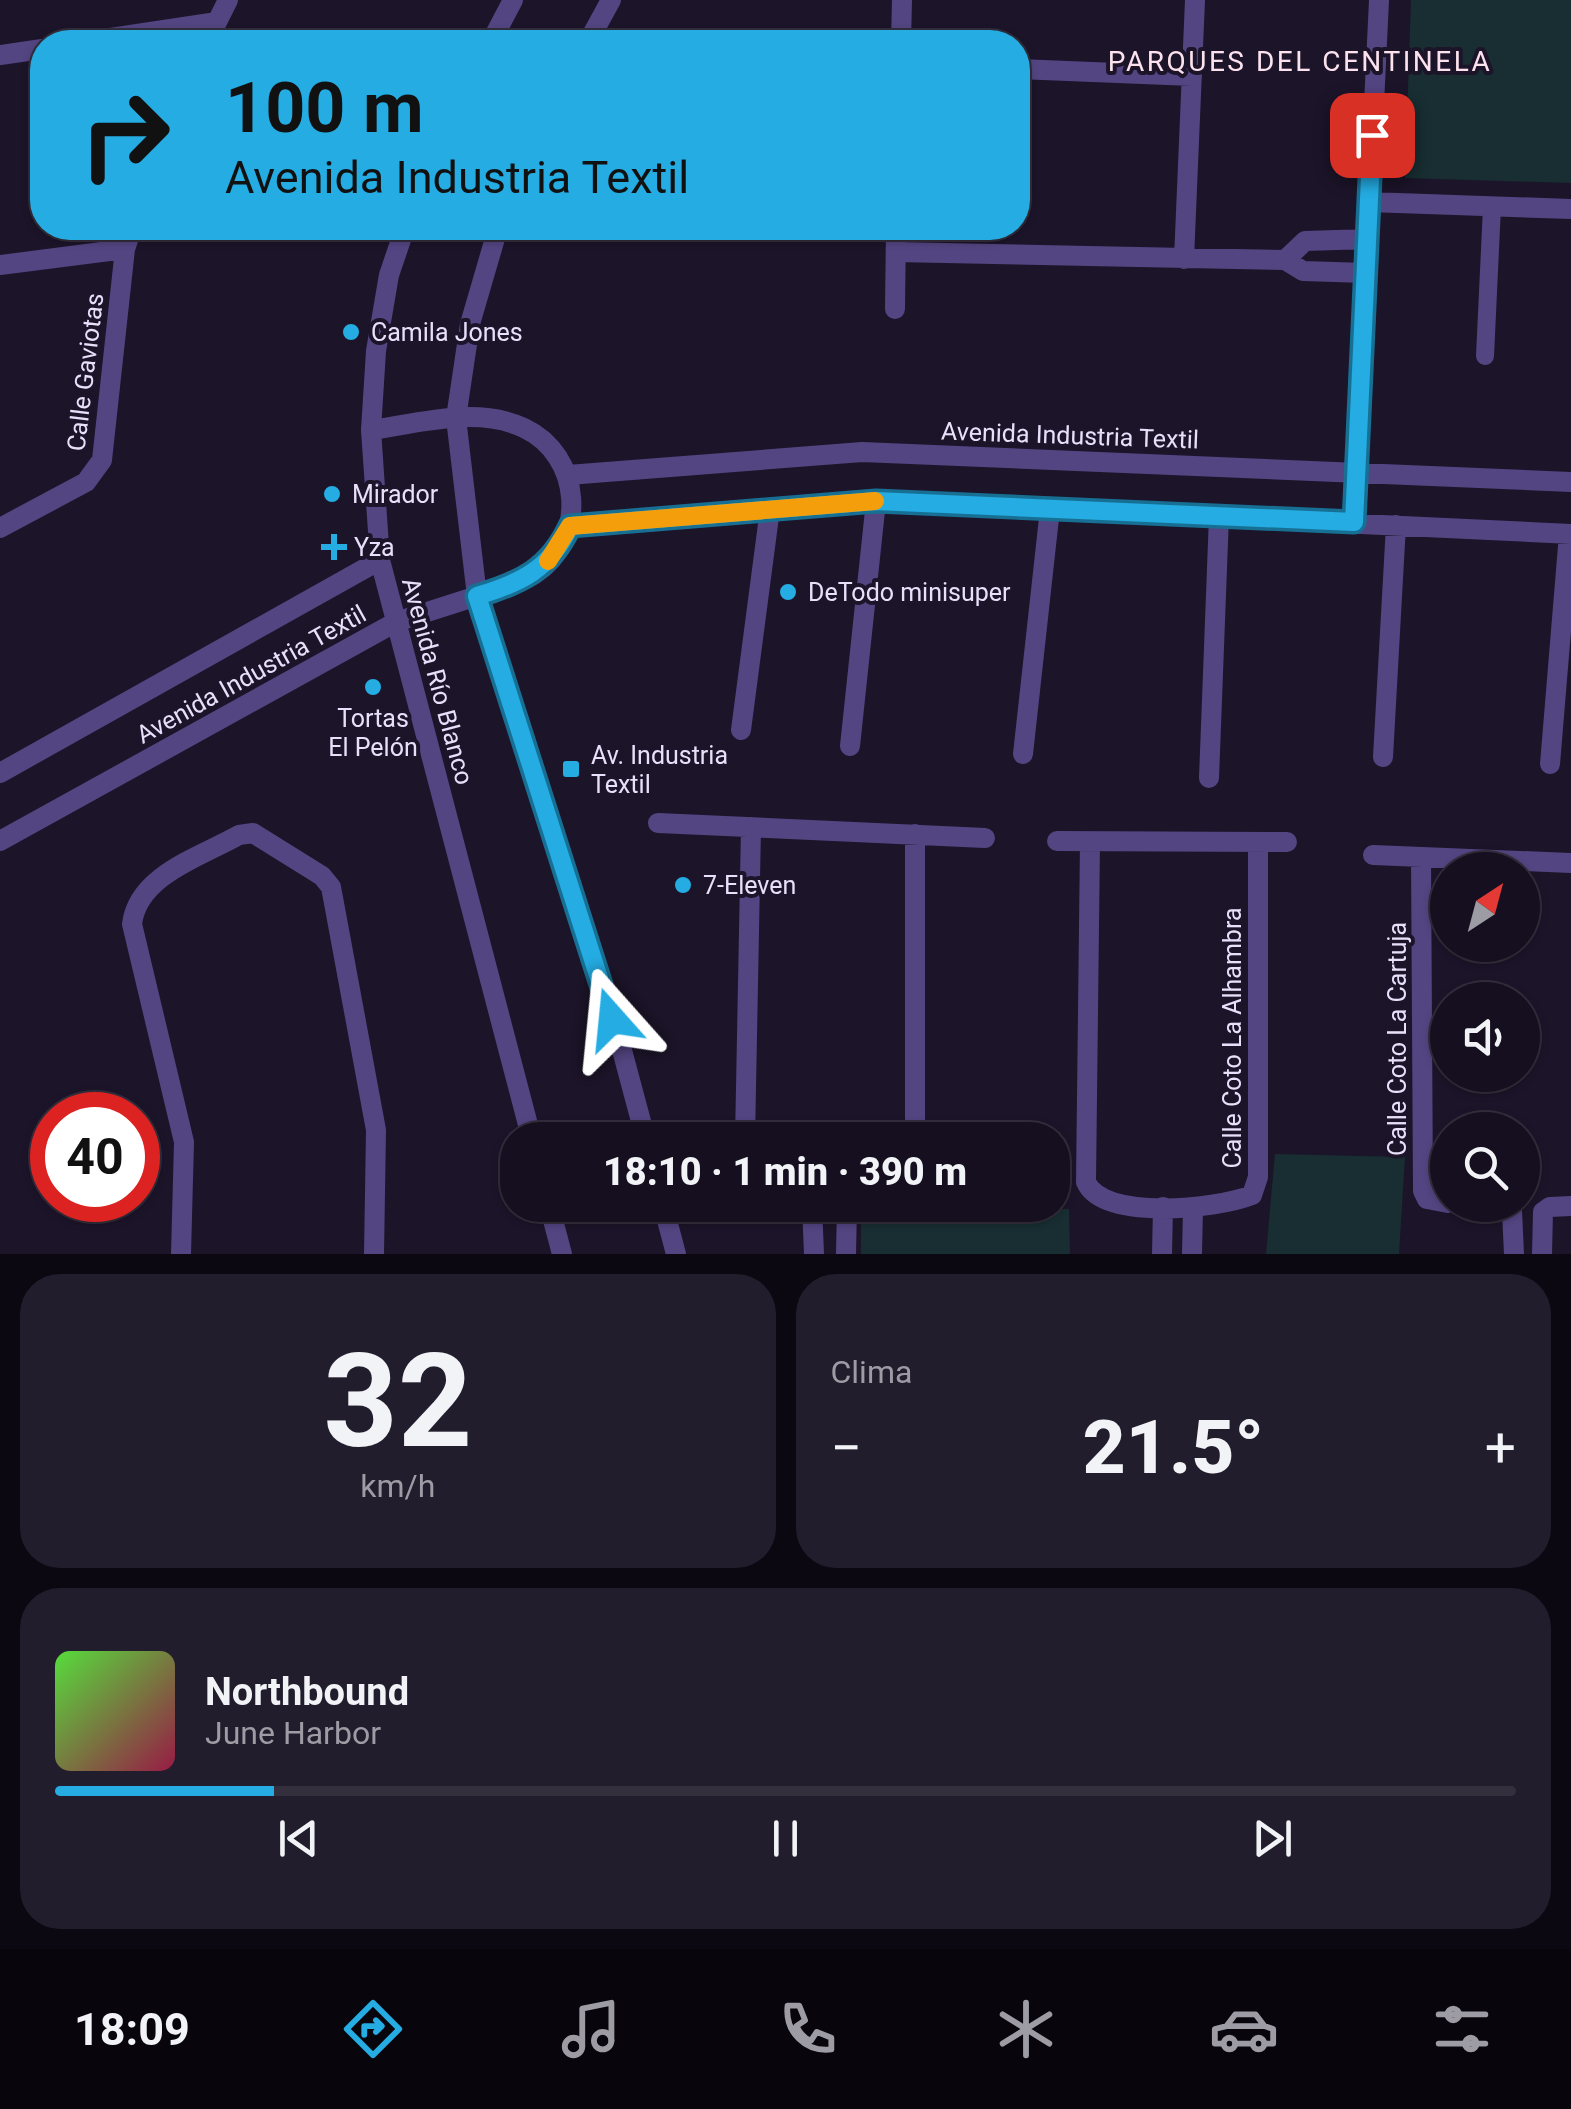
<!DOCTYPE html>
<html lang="es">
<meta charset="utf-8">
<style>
body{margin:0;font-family:Roboto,sans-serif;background:#221d2c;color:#f1f3f6;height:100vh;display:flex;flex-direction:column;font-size:38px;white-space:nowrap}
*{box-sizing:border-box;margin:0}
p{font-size:32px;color:#9d9ca4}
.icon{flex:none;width:55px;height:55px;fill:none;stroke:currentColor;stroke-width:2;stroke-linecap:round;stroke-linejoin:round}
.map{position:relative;height:1254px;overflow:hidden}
.drawer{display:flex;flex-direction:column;gap:20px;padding:20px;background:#0c0811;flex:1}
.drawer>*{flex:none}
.guide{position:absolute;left:30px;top:30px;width:1000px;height:210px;border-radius:40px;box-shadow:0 2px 8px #0004,0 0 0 2px #342f3d;background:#24ace3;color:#111;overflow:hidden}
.needle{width:65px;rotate:36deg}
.tools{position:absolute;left:1430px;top:852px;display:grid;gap:20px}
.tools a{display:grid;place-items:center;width:110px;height:110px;border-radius:50%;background:#150f1f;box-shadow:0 2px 8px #0004,0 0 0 2px #342f3d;font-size:50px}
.speed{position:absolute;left:30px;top:1092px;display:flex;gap:20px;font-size:50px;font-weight:700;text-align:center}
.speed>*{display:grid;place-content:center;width:130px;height:130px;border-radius:50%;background:#150f1f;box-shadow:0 2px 8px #0004,0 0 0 2px #342f3d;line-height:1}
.speed .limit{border:15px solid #d22;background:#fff;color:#111}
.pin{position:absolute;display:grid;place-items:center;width:85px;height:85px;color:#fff;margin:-42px;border-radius:20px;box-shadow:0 5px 15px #0006}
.me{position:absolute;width:110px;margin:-55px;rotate:342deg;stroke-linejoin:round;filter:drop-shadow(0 0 8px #0008)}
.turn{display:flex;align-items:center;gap:35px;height:210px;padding:0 30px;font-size:45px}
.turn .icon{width:130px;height:130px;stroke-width:2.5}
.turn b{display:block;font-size:70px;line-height:85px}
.big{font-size:75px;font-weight:800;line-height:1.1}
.drawer .card{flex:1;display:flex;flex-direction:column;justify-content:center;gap:15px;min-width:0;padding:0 35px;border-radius:40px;background:#221d2c}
.drawer .dial{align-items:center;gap:0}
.dial b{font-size:130px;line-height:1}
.song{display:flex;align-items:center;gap:30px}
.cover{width:120px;height:120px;border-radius:15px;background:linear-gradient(135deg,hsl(110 70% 55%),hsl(340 70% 35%))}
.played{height:10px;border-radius:5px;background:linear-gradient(90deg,#24ace3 15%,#342f3d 15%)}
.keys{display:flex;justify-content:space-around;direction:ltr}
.heat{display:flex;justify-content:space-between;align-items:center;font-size:55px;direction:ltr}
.drawer .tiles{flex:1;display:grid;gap:20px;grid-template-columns:1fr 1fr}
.card:last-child{grid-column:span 2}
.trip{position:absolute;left:500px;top:1122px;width:570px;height:100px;border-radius:40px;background:#150f1f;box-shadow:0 2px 8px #0004,0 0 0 2px #342f3d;font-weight:800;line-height:100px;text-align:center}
.dock{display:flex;height:160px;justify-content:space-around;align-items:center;background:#08060c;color:#9d9ca4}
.dock .icon{width:70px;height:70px}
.dock .current{color:#24ace3}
.dock b{font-size:45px;color:#f1f3f6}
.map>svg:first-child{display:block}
.green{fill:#182e32}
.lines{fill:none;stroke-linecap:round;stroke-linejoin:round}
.service{stroke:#534582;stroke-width:18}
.minor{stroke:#534582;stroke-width:20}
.tertiary{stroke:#534582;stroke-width:20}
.route-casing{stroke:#177094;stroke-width:25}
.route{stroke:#24ace3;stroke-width:18}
.slow{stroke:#f59e0b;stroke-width:18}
.poi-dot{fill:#24ace3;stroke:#1c1429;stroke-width:4}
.labels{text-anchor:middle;stroke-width:8;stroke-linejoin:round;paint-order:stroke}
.poi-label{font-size:25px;fill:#e8e0fb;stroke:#1c1429;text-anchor:start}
.street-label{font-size:25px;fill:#e8e0fb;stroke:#1c1429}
.neighbourhood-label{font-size:28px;letter-spacing:2.5px;fill:#fbe2ed;stroke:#1c1429}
</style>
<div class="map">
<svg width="1571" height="1254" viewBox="0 0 1571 1254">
<rect width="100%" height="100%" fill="#1c1429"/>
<path class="green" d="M 1411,0 L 1571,0 L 1571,183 L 1405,178 Z
M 1275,1154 L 1405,1157 L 1399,1254 L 1266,1254 Z
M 861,1205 L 1069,1209 L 1070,1254 L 861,1254 Z"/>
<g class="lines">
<path class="service" d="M 1485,356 L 1492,207"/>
<path class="minor" d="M 84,42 L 217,22
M 207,42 L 228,0
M 901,42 L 902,0
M 0,55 L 42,49
M 1018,69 L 1192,76
M 1369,202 L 1571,209
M 896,252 L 1285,260 L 1303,271 L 1366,273
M 1184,259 L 1195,0
M 1285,260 L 1305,241 L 1368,239
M 0,265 L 125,249
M 895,309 L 896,228
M 371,430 C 419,423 478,406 524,428 C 582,455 588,539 535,574 C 517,585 496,591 477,596
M 568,475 L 862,452 L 1571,482
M 1354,523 L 1379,0
M 570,526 L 876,501 L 1571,534
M 0,528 L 86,482 L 102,460 L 125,249 L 132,228
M 741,730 L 770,509
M 850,746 L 876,501
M 1023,754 L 1050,509
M 1383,757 L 1396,525
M 1550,764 L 1569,534
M 1209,778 L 1219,516
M 658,823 L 985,838
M 1057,841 L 1287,842
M 1090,842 L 1086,1182 C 1103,1221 1217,1209 1252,1195 L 1258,1177 L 1258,843
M 1373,855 L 1571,863
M 1421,857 L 1423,1191 L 1427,1199 L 1448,1203
M 745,1140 L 751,827
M 915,1140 L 915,834
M 812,1205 L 814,1254
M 1504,1205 L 1512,1211 L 1514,1254
M 181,1254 L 184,1142 L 132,924 C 138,875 200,857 239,835 L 253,833 L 322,876 L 331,887 L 376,1130 L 374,1254
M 846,1254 L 847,1205
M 1162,1254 L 1163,1207
M 1192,1254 L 1193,1208
M 1542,1254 L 1543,1212 L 1550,1207 L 1571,1206"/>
<path class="tertiary" d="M 491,42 L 513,0
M 588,42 L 611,0
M 405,228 L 389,275 L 376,351 L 371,430 L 380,560 L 532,1140
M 498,228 L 470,324 L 456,418 L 477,596 L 623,1054 L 646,1140
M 0,773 L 380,560
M 0,841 L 396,622 L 477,596
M 549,1205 L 562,1254
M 663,1205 L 676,1254"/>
</g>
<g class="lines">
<defs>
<path id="route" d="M 612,1019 L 477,596 C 521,583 550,569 570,526 L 876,501 L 1354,522 L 1372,135"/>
</defs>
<use href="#route" class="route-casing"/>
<use href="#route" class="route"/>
<path class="slow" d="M 548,561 L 570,526 L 875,501"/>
</g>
<g class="poi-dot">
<circle cx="351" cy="332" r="10"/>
<circle cx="332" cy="494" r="10"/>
<path d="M329 532h10v10h10v10h-10v10h-10v-10h-10v-10h10z"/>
<circle cx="788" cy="592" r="10"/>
<circle cx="373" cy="687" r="10"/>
<rect x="561" y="759" width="20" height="20" rx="5"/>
<circle cx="683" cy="885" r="10"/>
</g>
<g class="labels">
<g class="poi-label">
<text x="371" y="341">Camila Jones</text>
<text x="352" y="503">Mirador</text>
<text x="354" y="556">Yza</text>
<text x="808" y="601">DeTodo minisuper</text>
<text x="373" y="727" text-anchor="middle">Tortas<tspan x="373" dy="29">El Pelón</tspan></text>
<text x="591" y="764">Av. Industria<tspan x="591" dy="29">Textil</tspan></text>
<text x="703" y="894">7-Eleven</text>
</g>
<g class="street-label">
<text transform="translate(85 372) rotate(-83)" y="9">Calle Gaviotas</text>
<text transform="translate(1070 435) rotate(2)" y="9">Avenida Industria Textil</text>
<text transform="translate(251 674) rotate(-29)" y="9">Avenida Industria Textil</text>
<text transform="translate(438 681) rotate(75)" y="9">Avenida Río Blanco</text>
<text transform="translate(1232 1038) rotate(-90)" y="9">Calle Coto La Alhambra</text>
<text transform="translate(1397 1039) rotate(-90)" y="9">Calle Coto La Cartuja</text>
</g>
<g class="neighbourhood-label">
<text x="1300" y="71">PARQUES DEL CENTINELA</text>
</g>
</g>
</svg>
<div class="tools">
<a><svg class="needle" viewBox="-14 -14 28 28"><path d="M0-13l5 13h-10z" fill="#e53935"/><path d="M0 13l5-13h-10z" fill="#9d9ca4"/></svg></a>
<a><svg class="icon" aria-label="sound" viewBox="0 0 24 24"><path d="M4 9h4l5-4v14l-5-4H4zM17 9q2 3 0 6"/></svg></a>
<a><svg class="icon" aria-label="search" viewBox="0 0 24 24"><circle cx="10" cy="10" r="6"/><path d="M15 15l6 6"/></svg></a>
</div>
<div class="speed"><div class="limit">40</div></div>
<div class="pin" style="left:1372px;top:135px;background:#d93025"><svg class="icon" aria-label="arrive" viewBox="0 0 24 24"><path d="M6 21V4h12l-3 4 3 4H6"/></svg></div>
<svg class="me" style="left:612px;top:1019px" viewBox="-20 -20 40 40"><path d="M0-17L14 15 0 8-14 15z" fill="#24ace3" stroke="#fff" stroke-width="4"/></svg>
<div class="trip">18:10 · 1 min · 390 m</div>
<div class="guide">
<div class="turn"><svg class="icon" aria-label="right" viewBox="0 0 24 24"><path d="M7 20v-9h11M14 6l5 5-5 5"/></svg><div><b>100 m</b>Avenida Industria Textil</div></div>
</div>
</div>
<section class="drawer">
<div class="tiles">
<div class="card dial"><b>32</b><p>km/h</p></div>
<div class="card"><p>Clima</p>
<div class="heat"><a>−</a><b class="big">21.5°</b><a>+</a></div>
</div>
<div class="card">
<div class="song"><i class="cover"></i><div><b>Northbound</b><p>June Harbor</p></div></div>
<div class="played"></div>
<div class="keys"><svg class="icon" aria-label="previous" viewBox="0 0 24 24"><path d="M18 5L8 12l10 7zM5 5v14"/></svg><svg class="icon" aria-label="pause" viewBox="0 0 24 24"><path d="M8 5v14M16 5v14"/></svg><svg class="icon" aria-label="next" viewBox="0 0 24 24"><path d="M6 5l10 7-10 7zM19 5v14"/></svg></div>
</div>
</div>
</section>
<nav class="dock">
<b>18:09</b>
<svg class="icon current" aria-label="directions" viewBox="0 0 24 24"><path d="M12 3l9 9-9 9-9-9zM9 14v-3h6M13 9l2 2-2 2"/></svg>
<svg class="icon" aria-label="music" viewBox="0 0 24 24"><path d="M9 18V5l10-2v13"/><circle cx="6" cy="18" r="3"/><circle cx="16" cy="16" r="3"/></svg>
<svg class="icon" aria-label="phone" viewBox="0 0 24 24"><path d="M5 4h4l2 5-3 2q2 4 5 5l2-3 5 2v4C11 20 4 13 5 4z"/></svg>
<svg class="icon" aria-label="climate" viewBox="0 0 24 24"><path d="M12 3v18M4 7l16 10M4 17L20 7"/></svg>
<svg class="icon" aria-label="car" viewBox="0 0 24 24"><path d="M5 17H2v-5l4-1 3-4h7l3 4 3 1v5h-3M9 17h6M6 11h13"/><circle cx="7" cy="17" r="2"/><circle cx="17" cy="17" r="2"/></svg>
<svg class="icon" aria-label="filters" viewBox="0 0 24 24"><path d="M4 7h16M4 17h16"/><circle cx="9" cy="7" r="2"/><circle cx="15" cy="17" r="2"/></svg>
</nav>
